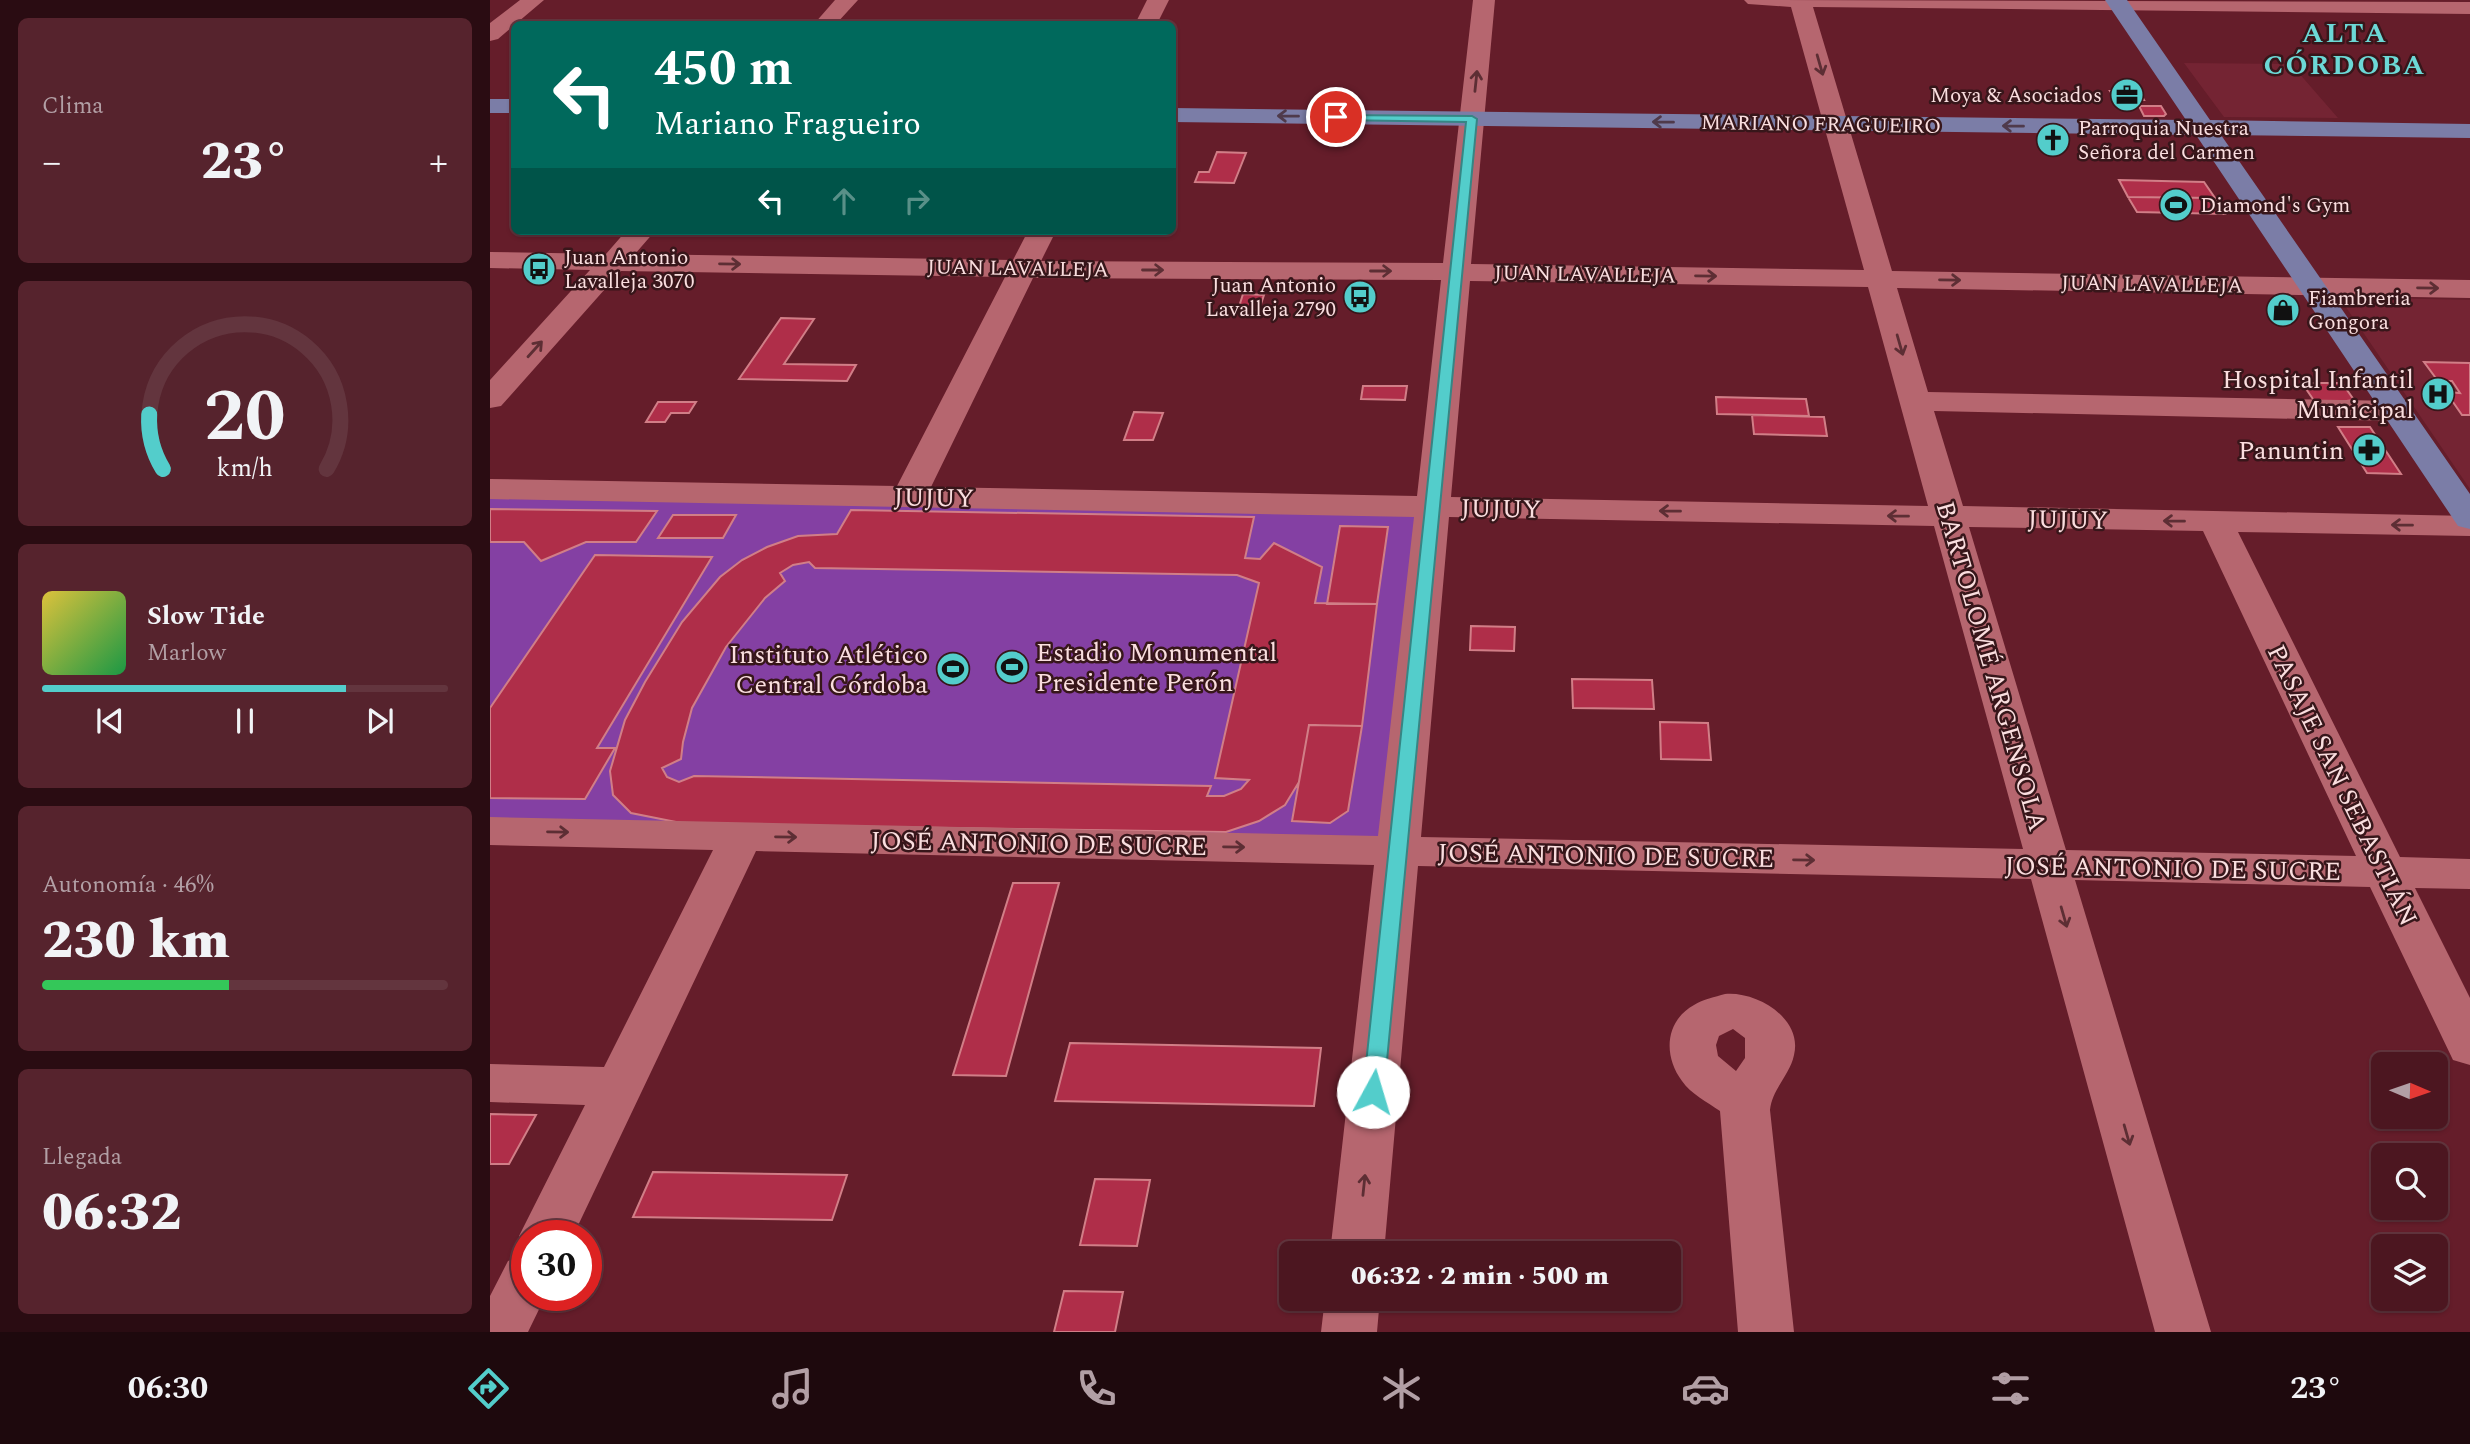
<!DOCTYPE html>
<html lang="es">
<meta charset="utf-8">
<style>
body{margin:0;font-family:Spectral,serif;background:#56232d;color:#f1f3f6;height:100vh;display:flex;flex-direction:column;font-size:26px;white-space:nowrap}
*{box-sizing:border-box;margin:0}
p{font-size:23px;color:#b29fa5}
.icon{flex:none;width:38px;height:38px;fill:none;stroke:currentColor;stroke-width:2;stroke-linecap:round;stroke-linejoin:round}
.map{position:relative;flex:1;overflow:hidden}
.side{display:flex;flex-direction:column;gap:18px;padding:18px;background:#2a0c12;width:490px}
.side>*{flex:none}
.banner{position:absolute;left:21px;top:21px;width:665px;height:214px;border-radius:10px;box-shadow:0 2px 5px #0004,0 0 0 2px #63353e;background:#00695c;color:#fff;overflow:hidden}
.needle{width:46px;rotate:92deg}
.buttons{position:absolute;left:1881px;top:1052px;display:grid;gap:14px}
.buttons a{display:grid;place-items:center;width:77px;height:77px;border-radius:10px;background:#4c1620;box-shadow:0 2px 5px #0004,0 0 0 2px #63353e;font-size:35px}
.speed{position:absolute;left:21px;top:1220px;display:flex;gap:14px;font-size:35px;font-weight:700;text-align:center}
.speed>*{display:grid;place-content:center;width:91px;height:91px;border-radius:50%;background:#4c1620;box-shadow:0 2px 5px #0004,0 0 0 2px #63353e;line-height:1}
.speed .limit{border:10px solid #d22;background:#fff;color:#111}
.pin{position:absolute;display:grid;place-items:center;width:60px;height:60px;color:#fff;margin:-30px;border:4px solid #fff;border-radius:50%;box-shadow:0 2px 7px #0007}
.me{position:absolute;width:77px;margin:-38px;rotate:6deg;stroke-linejoin:round;filter:drop-shadow(0 0 5px #0008)}
.turn{display:flex;align-items:center;gap:24px;height:147px;padding:0 28px;font-size:32px}
.turn .icon{width:91px;height:91px;stroke-width:2.5}
.turn b{display:block;font-size:49px;line-height:60px}
.lanes{display:flex;align-items:center;height:66px;padding:0 28px;background:#0003;justify-content:center;gap:35px;direction:ltr}
.lanes .off{opacity:.35}
.big{font-size:52px;font-weight:800;line-height:1.1}
.side .widget{flex:1;display:flex;flex-direction:column;justify-content:center;gap:10px;min-width:0;padding:0 24px;border-radius:10px;background:#56232d}
.side .dial{align-items:center;gap:0}
.dial svg{height:182px;overflow:visible;fill:none;stroke:#63353e;stroke-width:7;stroke-linecap:round;text-anchor:middle}
.dial text{fill:#f1f3f6;stroke:none}
.song{display:flex;align-items:center;gap:21px}
.cover{width:84px;height:84px;border-radius:10px;background:linear-gradient(135deg,hsl(50 70% 55%),hsl(140 70% 35%))}
.played{height:7px;border-radius:4px;background:linear-gradient(90deg,#53cdcb 75%,#63353e 75%)}
.keys{display:flex;justify-content:space-around;direction:ltr}
.heat{display:flex;justify-content:space-between;align-items:center;font-size:38px;direction:ltr}
.charge{height:10px;border-radius:5px;background:linear-gradient(90deg,#34c759 46%,#63353e 0)}
.trip{position:absolute;left:789px;top:1241px;width:402px;height:70px;border-radius:10px;background:#4c1620;box-shadow:0 2px 5px #0004,0 0 0 2px #63353e;font-weight:800;line-height:70px;text-align:center}
.menu{display:flex;height:112px;justify-content:space-around;align-items:center;background:#1e090d;color:#b29fa5}
.menu .icon{width:49px;height:49px}
.menu .selected{color:#53cdcb}
.menu b{font-size:32px;color:#f1f3f6}
main{display:flex;flex:1;min-height:0}
.map>svg:first-child{display:block}
.built{fill:#742433}
.green{fill:#8440a3}
.building{fill:#af2e49;stroke:#d17e87;stroke-width:2;fill-rule:evenodd}
.lines{fill:none;stroke-linecap:round;stroke-linejoin:round}
.minor{fill:#b6666f;fill-rule:evenodd}
.major{fill:#7b7da7;fill-rule:evenodd}
.oneway{stroke:#5d2e34}
.oneway2{stroke:#4f3a4b}
.route{fill:#53cdcb;stroke:#368584;stroke-width:2}
.labels{text-anchor:middle;stroke-width:5;stroke-linejoin:round;paint-order:stroke}
.far-poi-label{font-size:21px;fill:#fadedf;stroke:#37161a;text-anchor:start}
.far-street-label{font-size:21px;fill:#fadedf;stroke:#37161a}
.poi-label{font-size:26px;fill:#fadedf;stroke:#37161a;text-anchor:end}
.street-label{font-size:26px;fill:#fadedf;stroke:#37161a}
.far-district-label{font-size:28px;font-weight:bold;letter-spacing:2px;fill:#6cd8d6;stroke:#37161a}
</style>
<main>
<section class="side">
<div class="widget"><p>Clima</p>
<div class="heat"><a>−</a><b class="big">23°</b><a>+</a></div>
</div>
<div class="widget dial"><svg viewBox="0 0 100 80">
<path d="M14 69A42 42 0 1 1 86 69"/>
<path d="M14 69A42 42 0 0 1 8 45" stroke="#53cdcb"/>
<text x="50" y="56" font-size="32" font-weight="700">20</text>
<text x="50" y="72" font-size="11">km/h</text>
</svg></div>
<div class="widget">
<div class="song"><i class="cover"></i><div><b>Slow Tide</b><p>Marlow</p></div></div>
<div class="played"></div>
<div class="keys"><svg class="icon" aria-label="previous" viewBox="0 0 24 24"><path d="M18 5L8 12l10 7zM5 5v14"/></svg><svg class="icon" aria-label="pause" viewBox="0 0 24 24"><path d="M8 5v14M16 5v14"/></svg><svg class="icon" aria-label="next" viewBox="0 0 24 24"><path d="M6 5l10 7-10 7zM19 5v14"/></svg></div>
</div>
<div class="widget"><p>Autonomía · 46%</p><b class="big">230 km</b><div class="charge"></div></div>
<div class="widget"><p>Llegada</p><b class="big">06:32</b></div>
</section>
<div class="map">
<svg width="1980" height="1332" viewBox="0 0 1980 1332">
<rect width="100%" height="100%" fill="#651d2a"/>
<path class="built" d="M 1694,63 L 1801,64 L 1848,118 L 1734,117 Z
M 1849,297 L 1980,300 L 1980,489 Z"/>
<path class="green" d="M 0,490 L 943,507 L 908,851 L 0,831 Z"/>
<path class="building" d="M 1620,91 L 1649,91 L 1654,100 L 1626,100 Z
M 1649,106 L 1671,106 L 1676,114 L 1674,116 L 1654,116 Z
M 727,152 L 756,153 L 744,183 L 705,182 L 709,172 L 719,172 Z
M 1629,180 L 1714,182 L 1725,198 L 1638,197 Z
M 1638,197 L 1725,198 L 1735,214 L 1647,212 Z
M 753,294 L 774,295 L 769,310 L 748,310 Z
M 291,318 L 324,319 L 294,364 L 366,365 L 357,381 L 249,379 Z
M 1934,362 L 1980,363 L 1980,415 L 1972,415 L 1956,392 L 1970,393 L 1962,381 L 1948,381 Z
M 1812,383 L 1852,383 L 1864,400 L 1827,405 Z
M 873,386 L 917,386 L 915,400 L 871,399 Z
M 1226,397 L 1316,399 L 1319,416 L 1227,414 Z
M 168,402 L 206,402 L 199,413 L 181,413 L 175,422 L 156,422 Z
M 644,412 L 673,413 L 663,440 L 634,440 Z
M 1262,415 L 1334,417 L 1337,436 L 1264,434 Z
M 1848,427 L 1880,427 L 1911,474 L 1877,473 Z
M 0,509 L 167,511 L 146,542 L 96,542 L 51,561 L 34,542 L 0,542 Z
M 361,510 L 764,517 L 755,558 L 770,559 L 784,543 L 832,567 L 825,603 L 887,604 L 872,726 L 819,725 L 809,782 L 795,805 L 769,821 L 736,832 L 196,824 L 141,813 L 123,795 L 120,771 L 135,720 L 155,682 L 192,622 L 230,577 L 252,560 L 277,547 L 308,536 L 347,534 ZM 319,562 L 325,568 L 747,575 L 769,583 L 725,778 L 759,780 L 751,789 L 734,796 L 717,796 L 721,786 L 204,776 L 189,782 L 177,777 L 172,768 L 191,759 L 193,742 L 202,708 L 236,647 L 275,598 L 295,581 L 290,573 L 303,565 Z
M 183,515 L 246,515 L 233,538 L 168,538 Z
M 850,526 L 898,527 L 887,604 L 837,604 Z
M 105,555 L 222,557 L 107,748 L 125,748 L 95,799 L 0,798 L 0,708 Z
M 981,626 L 1025,627 L 1024,651 L 980,650 Z
M 1082,679 L 1162,680 L 1164,709 L 1083,708 Z
M 1170,722 L 1218,723 L 1221,760 L 1171,759 Z
M 819,725 L 872,726 L 858,811 L 840,823 L 802,821 Z
M 523,883 L 569,883 L 516,1076 L 463,1075 Z
M 580,1043 L 831,1048 L 824,1106 L 565,1101 Z
M 0,1114 L 46,1115 L 19,1164 L 0,1164 Z
M 163,1172 L 357,1175 L 342,1220 L 143,1217 Z
M 605,1179 L 660,1180 L 647,1246 L 590,1245 Z
M 574,1291 L 633,1292 L 625,1332 L 564,1332 Z"/>
<g class="lines">
<path class="minor" d="M 30,0 L 54,0 L 8,39 L 0,41 L 0,23 Z
M 345,0 L 368,0 L 346,24 L 324,24 Z
M 657,0 L 679,0 L 667,24 L 645,24 Z
M 983,0 L 1005,0 L 981,264 L 1374,270 L 1301,7 L 1258,4 L 1254,0 L 1980,2 L 1980,14 L 1323,7 L 1402,271 L 1980,280 L 1980,298 L 1407,288 L 1438,392 L 1906,401 L 1917,404 L 1922,411 L 1917,418 L 1906,421 L 1444,411 L 1473,506 L 1980,516 L 1980,536 L 1748,532 L 1910,857 L 1980,859 L 1980,889 L 1925,888 L 1980,998 L 1980,1065 L 1963,1060 L 1880,887 L 1585,880 L 1721,1332 L 1665,1332 L 1541,879 L 928,866 L 894,1253 L 840,1253 L 884,865 L 266,851 L 83,1236 L 37,1236 L 37,1251 L 29,1236 L 95,1105 L 0,1102 L 0,1064 L 114,1067 L 223,850 L 0,845 L 0,817 L 888,836 L 924,517 L 0,499 L 0,479 L 407,486 L 515,277 L 131,271 L 11,406 L 0,408 L 0,380 L 100,270 L 0,268 L 0,252 L 116,254 L 136,231 L 165,231 L 145,254 L 523,260 L 538,231 L 566,231 L 551,261 L 953,263 ZM 543,278 L 951,280 L 927,496 L 441,487 ZM 980,281 L 1378,287 L 1438,506 L 961,497 ZM 959,517 L 1444,526 L 1533,849 L 931,837 ZM 1479,527 L 1713,531 L 1866,856 L 1576,850 Z
M 1235,994 C 1266,991 1313,1018 1304,1055 C 1300,1075 1282,1089 1280,1110 L 1304,1332 L 1248,1332 L 1230,1111 C 1217,1102 1201,1094 1192,1081 C 1173,1056 1175,1021 1204,1005 C 1213,999 1225,997 1235,994 ZM 1243,1029 L 1255,1038 L 1255,1058 L 1246,1071 L 1228,1056 L 1226,1045 L 1229,1036 Z
M 37,1254 L 37,1295 L 56,1295 L 38,1332 L 0,1332 L 0,1296 L 18,1261 Z
M 835,1298 L 890,1298 L 887,1332 L 831,1332 Z"/>
<path class="major" d="M 1615,0 L 1637,0 L 1720,120 L 1980,124 L 1980,138 L 1731,135 L 1980,494 L 1980,529 L 1968,526 L 1706,135 L 682,122 L 682,108 L 1696,120 Z
M 0,99 L 24,99 L 24,113 L 0,113 Z"/>
</g>
<defs><path id="oneway-shaft" d="M-6 0H5M1.5-3L5.5 0L1.5 3" fill="none" stroke-width="1.6" stroke-linecap="round" stroke-linejoin="round" transform="scale(1.75)"/></defs>
<g class="oneway">
<use href="#oneway-shaft" transform="translate(1330 65) rotate(74)"/>
<use href="#oneway-shaft" transform="translate(986 81) rotate(-84)"/>
<use href="#oneway-shaft" transform="translate(240 264) rotate(1)"/>
<use href="#oneway-shaft" transform="translate(663 270)"/>
<use href="#oneway-shaft" transform="translate(891 271)"/>
<use href="#oneway-shaft" transform="translate(1216 276) rotate(1)"/>
<use href="#oneway-shaft" transform="translate(1460 280) rotate(1)"/>
<use href="#oneway-shaft" transform="translate(1938 288) rotate(1)"/>
<use href="#oneway-shaft" transform="translate(1410 345) rotate(74)"/>
<use href="#oneway-shaft" transform="translate(45 349) rotate(-48)"/>
<use href="#oneway-shaft" transform="translate(1180 511) rotate(-179)"/>
<use href="#oneway-shaft" transform="translate(1408 516) rotate(-179)"/>
<use href="#oneway-shaft" transform="translate(1684 521) rotate(-179)"/>
<use href="#oneway-shaft" transform="translate(1912 525) rotate(-179)"/>
<use href="#oneway-shaft" transform="translate(68 832) rotate(1)"/>
<use href="#oneway-shaft" transform="translate(296 837) rotate(1)"/>
<use href="#oneway-shaft" transform="translate(744 847) rotate(1)"/>
<use href="#oneway-shaft" transform="translate(1314 860) rotate(1)"/>
<use href="#oneway-shaft" transform="translate(1574 917) rotate(74)"/>
<use href="#oneway-shaft" transform="translate(1637 1135) rotate(74)"/>
<use href="#oneway-shaft" transform="translate(874 1185) rotate(-84)"/>
</g>
<g class="oneway2">
<use href="#oneway-shaft" transform="translate(798 116) rotate(-179)"/>
<use href="#oneway-shaft" transform="translate(1173 122) rotate(-179)"/>
<use href="#oneway-shaft" transform="translate(1523 126) rotate(-179)"/>
</g>
<path class="route" d="M 842,115 L 982,116 L 987,119 L 894,1092 L 891,1098 L 883,1100 L 876,1098 L 873,1092 L 976,122 L 846,120 L 841,117 Z"/>
<defs>
<symbol id="office-disc" viewBox="-11 -11 22 22"><circle r="9.5" fill="#53cdcb" stroke="#37161a"/><path d="M-6-3h4V-5.5h4V-3h4V5H-6ZM-1-4.5V-3h2v-1.5ZM-6 0V1H6V0Z" fill="#111"/></symbol>
<symbol id="church-disc" viewBox="-11 -11 22 22"><circle r="9.5" fill="#53cdcb" stroke="#37161a"/><path d="M-1.2-6h2.4v3.5h3.3v2.4h-3.3V6h-2.4V-.1h-3.3v-2.4h3.3Z" fill="#111"/></symbol>
<symbol id="stadium-disc" viewBox="-11 -11 22 22"><circle r="9.5" fill="#53cdcb" stroke="#37161a"/><path d="M0-5a6.5 5 0 1 0 0 10a6.5 5 0 1 0 0-10ZM-3.5-1.8h7v3.6h-7Z" fill="#111"/></symbol>
<symbol id="bus-disc" viewBox="-11 -11 22 22"><circle r="9.5" fill="#53cdcb" stroke="#37161a"/><path d="M-5-6H5V4H4V6H2V4H-2V6H-4V4H-5ZM-3.5-4V0h7V-4ZM-3.5 1.2v1.5H-2V1.2ZM2 1.2v1.5H3.5V1.2Z" fill="#111"/></symbol>
<symbol id="shop-disc" viewBox="-11 -11 22 22"><circle r="9.5" fill="#53cdcb" stroke="#37161a"/><path d="M-5-2.5h2.3a2.7 3.5 0 0 1 5.4 0H5L5.5 6h-11ZM-1.5-2.5h3a1.5 2.3 0 0 0-3 0Z" fill="#111"/></symbol>
<symbol id="hospital-disc" viewBox="-11 -11 22 22"><circle r="9.5" fill="#53cdcb" stroke="#37161a"/><path d="M-5-5h3v3.5h4V-5h3V5h-3V1.5h-4V5h-3Z" fill="#111"/></symbol>
<symbol id="pharmacy-disc" viewBox="-11 -11 22 22"><circle r="9.5" fill="#53cdcb" stroke="#37161a"/><path d="M-2-6h4v4h4v4h-4v4h-4v-4h-4v-4h4Z" fill="#111"/></symbol>
</defs>
<g fill-rule="evenodd">
<use href="#office-disc" x="1618" y="76" width="38" height="38"/>
<use href="#church-disc" x="1544" y="121" width="38" height="38"/>
<use href="#stadium-disc" x="1667" y="186" width="38" height="38"/>
<use href="#bus-disc" x="30" y="250" width="38" height="38"/>
<use href="#bus-disc" x="851" y="278" width="38" height="38"/>
<use href="#shop-disc" x="1774" y="291" width="38" height="38"/>
<use href="#hospital-disc" x="1929" y="375" width="38" height="38"/>
<use href="#pharmacy-disc" x="1860" y="431" width="38" height="38"/>
<use href="#stadium-disc" x="503" y="648" width="38" height="38"/>
<use href="#stadium-disc" x="444" y="650" width="38" height="38"/>
</g>
<g class="labels">
<g class="far-poi-label">
<text x="1612" y="102" text-anchor="end">Moya &amp; Asociados</text>
<text x="1588" y="135">Parroquia Nuestra<tspan x="1588" dy="24">Señora del Carmen</tspan></text>
<text x="1710" y="212">Diamond's Gym</text>
<text x="74" y="264">Juan Antonio<tspan x="74" dy="24">Lavalleja 3070</tspan></text>
<text x="846" y="292" text-anchor="end">Juan Antonio<tspan x="846" dy="24">Lavalleja 2790</tspan></text>
<text x="1818" y="305">Fiambreria<tspan x="1818" dy="24">Gongora</tspan></text>
</g>
<g class="far-street-label">
<text transform="translate(1331 124) rotate(1)" y="7">MARIANO FRAGUEIRO</text>
<text transform="translate(528 268) rotate(1)" y="7">JUAN LAVALLEJA</text>
<text transform="translate(1095 274) rotate(1)" y="7">JUAN LAVALLEJA</text>
<text transform="translate(1662 284) rotate(1)" y="7">JUAN LAVALLEJA</text>
</g>
<g class="poi-label">
<text x="1924" y="388">Hospital Infantil<tspan x="1924" dy="30">Municipal</tspan></text>
<text x="1854" y="459">Panuntin</text>
<text x="546" y="661" text-anchor="start">Estadio Monumental<tspan x="546" dy="30">Presidente Perón</tspan></text>
<text x="438" y="663">Instituto Atlético<tspan x="438" dy="30">Central Córdoba</tspan></text>
</g>
<g class="street-label">
<text transform="translate(444 497) rotate(1)" y="9">JUJUY</text>
<text transform="translate(1011 508) rotate(1)" y="9">JUJUY</text>
<text transform="translate(1578 519) rotate(1)" y="9">JUJUY</text>
<text transform="translate(1502 666) rotate(74)" y="9">BARTOLOMÉ ARGENSOLA</text>
<text transform="translate(1853 785) rotate(64)" y="9">PASAJE SAN SEBASTIÁN</text>
<text transform="translate(549 843) rotate(1)" y="9">JOSÉ ANTONIO DE SUCRE</text>
<text transform="translate(1116 855) rotate(1)" y="9">JOSÉ ANTONIO DE SUCRE</text>
<text transform="translate(1683 868) rotate(1)" y="9">JOSÉ ANTONIO DE SUCRE</text>
</g>
<g class="far-district-label">
<text x="1855" y="42">ALTA<tspan x="1855" dy="32">CÓRDOBA</tspan></text>
</g>
</g>
</svg>
<div class="buttons">
<a><svg class="needle" viewBox="-14 -14 28 28"><path d="M0-13l5 13h-10z" fill="#e53935"/><path d="M0 13l5-13h-10z" fill="#b29fa5"/></svg></a>
<a><svg class="icon" aria-label="search" viewBox="0 0 24 24"><circle cx="10" cy="10" r="6"/><path d="M15 15l6 6"/></svg></a>
<a><svg class="icon" aria-label="layers" viewBox="0 0 24 24"><path d="M12 4l9 5-9 5-9-5zM3 14l9 5 9-5"/></svg></a>
</div>
<div class="speed"><div class="limit">30</div></div>
<div class="pin" style="left:846px;top:117px;background:#d93025"><svg class="icon" aria-label="arrive" viewBox="0 0 24 24"><path d="M6 21V4h12l-3 4 3 4H6"/></svg></div>
<svg class="me" style="left:883px;top:1092px" viewBox="-20 -20 40 40"><circle r="19" fill="#fff"/><path d="M0-13L10 11 0 6-10 11z" fill="#53cdcb"/></svg>
<div class="trip">06:32 · 2 min · 500 m</div>
<div class="banner">
<div class="turn"><svg class="icon" aria-label="left" viewBox="0 0 24 24"><path d="M17 20v-9H6M10 6l-5 5 5 5"/></svg><div><b>450 m</b>Mariano Fragueiro</div></div>
<div class="lanes"><svg class="icon" aria-label="left" viewBox="0 0 24 24"><path d="M17 20v-9H6M10 6l-5 5 5 5"/></svg><svg class="icon off" aria-label="ahead" viewBox="0 0 24 24"><path d="M12 20V5M6 11l6-6 6 6"/></svg><svg class="icon off" aria-label="right" viewBox="0 0 24 24"><path d="M7 20v-9h11M14 6l5 5-5 5"/></svg></div>
</div>
</div>
</main>
<nav class="menu">
<b>06:30</b>
<svg class="icon selected" aria-label="directions" viewBox="0 0 24 24"><path d="M12 3l9 9-9 9-9-9zM9 14v-3h6M13 9l2 2-2 2"/></svg>
<svg class="icon" aria-label="music" viewBox="0 0 24 24"><path d="M9 18V5l10-2v13"/><circle cx="6" cy="18" r="3"/><circle cx="16" cy="16" r="3"/></svg>
<svg class="icon" aria-label="phone" viewBox="0 0 24 24"><path d="M5 4h4l2 5-3 2q2 4 5 5l2-3 5 2v4C11 20 4 13 5 4z"/></svg>
<svg class="icon" aria-label="climate" viewBox="0 0 24 24"><path d="M12 3v18M4 7l16 10M4 17L20 7"/></svg>
<svg class="icon" aria-label="car" viewBox="0 0 24 24"><path d="M5 17H2v-5l4-1 3-4h7l3 4 3 1v5h-3M9 17h6M6 11h13"/><circle cx="7" cy="17" r="2"/><circle cx="17" cy="17" r="2"/></svg>
<svg class="icon" aria-label="filters" viewBox="0 0 24 24"><path d="M4 7h16M4 17h16"/><circle cx="9" cy="7" r="2"/><circle cx="15" cy="17" r="2"/></svg>
<b>23°</b>
</nav>
